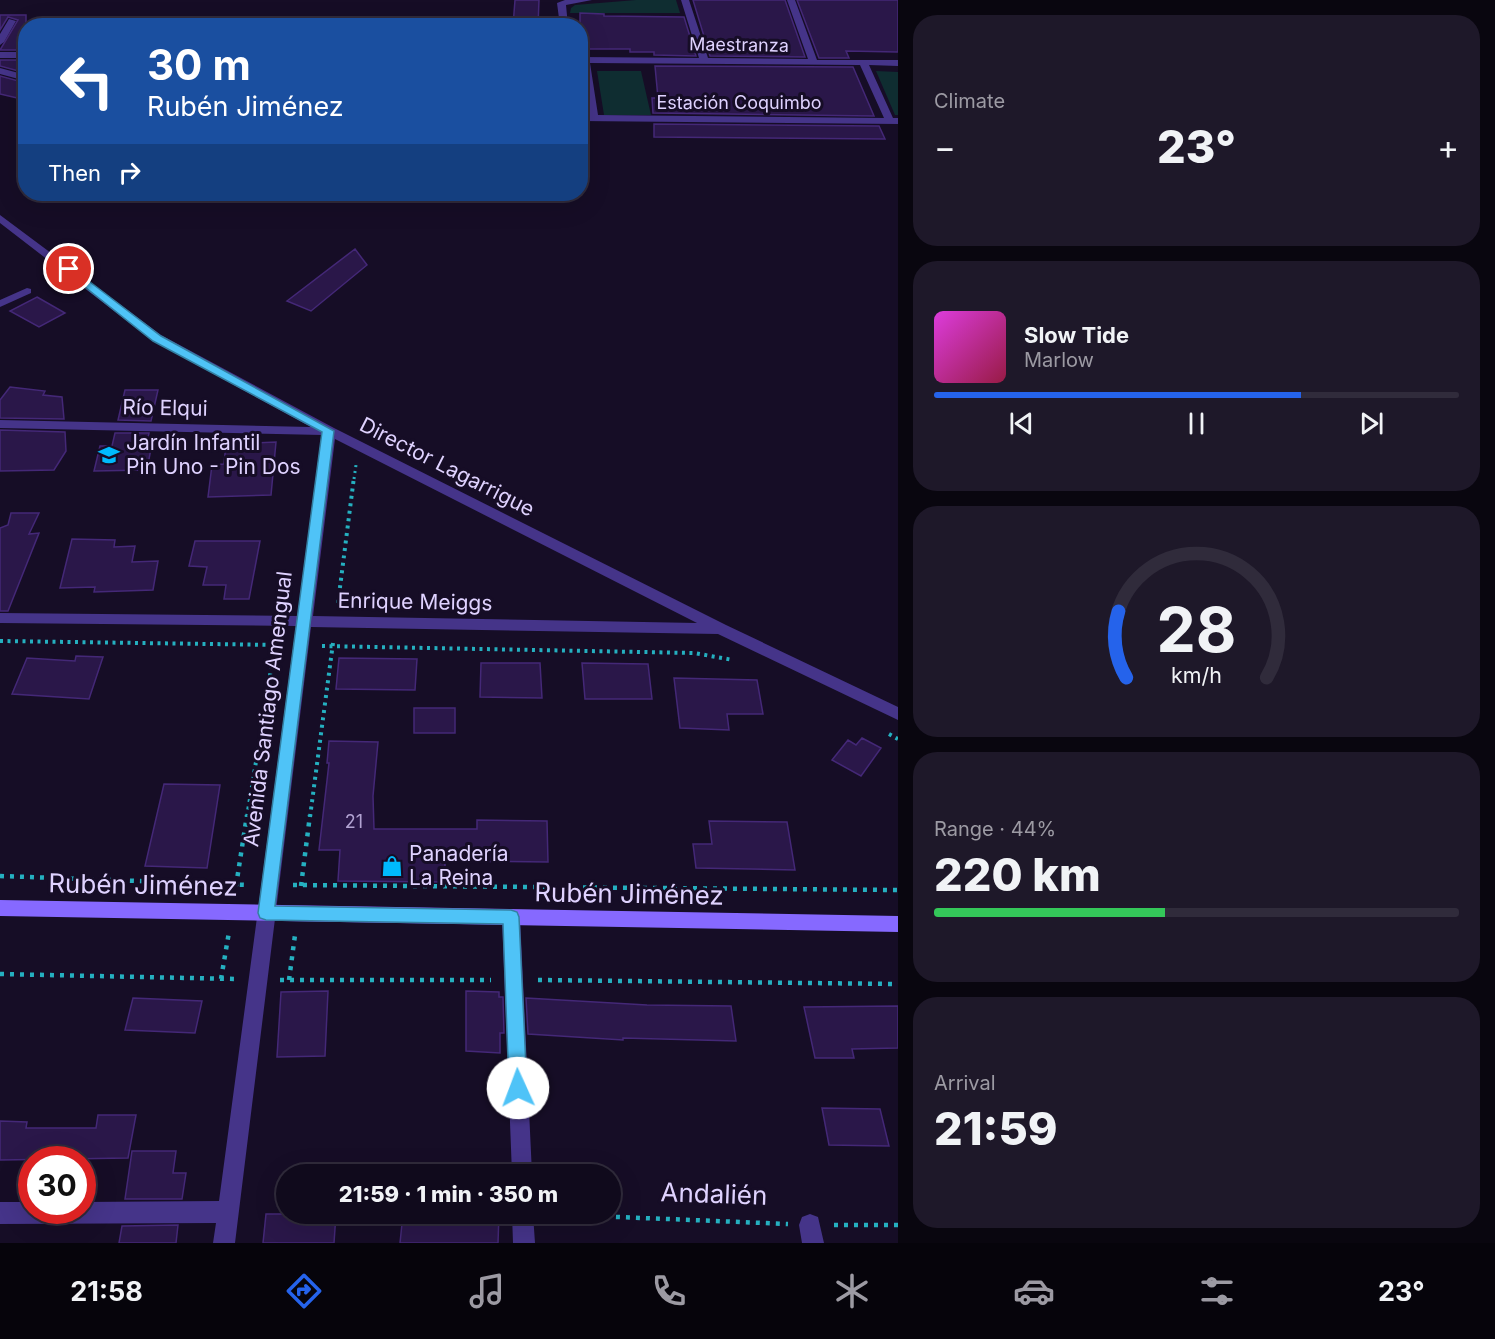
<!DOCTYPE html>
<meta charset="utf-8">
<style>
body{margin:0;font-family:Inter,sans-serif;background:#1e1829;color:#f1f3f6;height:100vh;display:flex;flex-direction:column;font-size:22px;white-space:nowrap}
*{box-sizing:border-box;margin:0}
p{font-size:20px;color:#9c9aa3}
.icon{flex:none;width:33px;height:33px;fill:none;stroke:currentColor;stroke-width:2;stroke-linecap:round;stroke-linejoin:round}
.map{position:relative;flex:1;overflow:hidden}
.panel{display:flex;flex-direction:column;gap:15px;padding:15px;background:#09060f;width:597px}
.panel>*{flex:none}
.guide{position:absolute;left:18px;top:18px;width:570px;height:183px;border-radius:24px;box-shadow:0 6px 24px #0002,0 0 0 2px #302b3b;background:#1a4fa0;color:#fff;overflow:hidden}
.speed{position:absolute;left:18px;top:1146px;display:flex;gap:12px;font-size:30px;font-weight:700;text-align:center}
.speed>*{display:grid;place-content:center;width:78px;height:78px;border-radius:50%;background:#100a1c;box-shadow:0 6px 24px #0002,0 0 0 2px #302b3b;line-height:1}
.speed .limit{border:9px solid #d22;background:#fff;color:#111}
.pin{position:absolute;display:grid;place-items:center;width:51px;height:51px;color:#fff;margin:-26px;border:3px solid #fff;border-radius:50%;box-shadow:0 2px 6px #0007}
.me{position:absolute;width:66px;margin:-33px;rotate:358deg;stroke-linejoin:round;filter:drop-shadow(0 0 4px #0008)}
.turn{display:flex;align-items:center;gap:21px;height:126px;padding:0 30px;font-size:27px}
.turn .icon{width:78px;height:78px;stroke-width:2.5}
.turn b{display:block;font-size:42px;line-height:51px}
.then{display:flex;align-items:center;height:57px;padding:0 30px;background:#0003;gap:12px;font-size:22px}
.big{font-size:45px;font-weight:800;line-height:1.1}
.panel .widget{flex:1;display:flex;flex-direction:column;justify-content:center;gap:9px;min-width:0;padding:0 21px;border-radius:24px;background:#1e1829}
.panel .dial{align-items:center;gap:0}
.dial svg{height:156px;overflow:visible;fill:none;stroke:#302b3b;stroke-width:7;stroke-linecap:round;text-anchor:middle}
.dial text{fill:#f1f3f6;stroke:none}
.song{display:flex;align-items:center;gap:18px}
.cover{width:72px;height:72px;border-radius:9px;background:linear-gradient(135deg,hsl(300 70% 55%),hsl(340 70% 35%))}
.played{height:6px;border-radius:3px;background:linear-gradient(90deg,#2563eb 70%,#302b3b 70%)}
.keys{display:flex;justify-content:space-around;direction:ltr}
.heat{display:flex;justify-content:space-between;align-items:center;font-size:33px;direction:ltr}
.charge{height:9px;border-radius:4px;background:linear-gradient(90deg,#34c759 44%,#302b3b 0)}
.trip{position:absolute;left:276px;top:1164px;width:345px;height:60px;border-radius:30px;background:#100a1c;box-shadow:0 6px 24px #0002,0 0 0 2px #302b3b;font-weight:800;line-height:60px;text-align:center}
.menu{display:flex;height:96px;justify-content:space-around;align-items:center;background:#06040b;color:#9c9aa3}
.menu .icon{width:42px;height:42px}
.menu .selected{color:#2563eb}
.menu b{font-size:27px;color:#f1f3f6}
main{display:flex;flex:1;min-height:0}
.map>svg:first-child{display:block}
.green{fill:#0f2d31}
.building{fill:#2a1749;stroke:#442877;stroke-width:1.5}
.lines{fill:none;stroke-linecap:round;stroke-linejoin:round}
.path-far2{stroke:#25b0c0;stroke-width:3;stroke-dasharray:2 4;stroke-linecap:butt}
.path-far1{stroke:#25b0c0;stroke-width:4;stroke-dasharray:3 4.5;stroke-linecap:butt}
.path{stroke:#25b0c0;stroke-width:4.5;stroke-dasharray:4 6;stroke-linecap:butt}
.minor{fill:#453489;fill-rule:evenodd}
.secondary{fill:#8669ff;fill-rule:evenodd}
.route{fill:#4fc3f7;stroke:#337fa1;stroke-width:1.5}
.labels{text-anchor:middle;stroke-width:6;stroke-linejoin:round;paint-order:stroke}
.far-street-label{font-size:18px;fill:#dfd2ff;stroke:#160d26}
.number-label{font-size:18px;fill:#b2a3d2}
.street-label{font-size:21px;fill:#dfd2ff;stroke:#160d26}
.poi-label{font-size:21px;fill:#dfd2ff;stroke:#160d26;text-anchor:start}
.near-street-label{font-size:26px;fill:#dfd2ff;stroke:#160d26}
</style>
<main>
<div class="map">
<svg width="898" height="1243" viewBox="0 0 898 1243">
<rect width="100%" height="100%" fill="#160d26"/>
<path class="green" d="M 636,0 L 676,0 L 680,13 L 570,13 L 571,8 L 575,5 Z
M 597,71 L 641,71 L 651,115 L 604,115 Z
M 876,71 L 898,72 L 898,115 L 895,115 Z"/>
<path class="building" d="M 515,0 L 539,0 L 538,26 L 513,26 Z
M 693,0 L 785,0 L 805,57 L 710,56 Z
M 797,0 L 898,0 L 898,52 L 846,51 L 849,58 L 819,58 Z
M 580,13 L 604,14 L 604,16 L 684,17 L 696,56 L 654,55 L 654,52 L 630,52 L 630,49 L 580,49 Z
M 0,15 L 26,15 L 26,50 L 0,50 L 18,20 L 8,17 L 0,30 Z
M 0,60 L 26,60 L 26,73 L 0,66 Z
M 655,66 L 853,67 L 874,116 L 653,113 L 652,98 L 658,98 Z
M 0,76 L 26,83 L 26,100 L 0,94 Z
M 654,124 L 879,126 L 885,139 L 654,137 Z
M 355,249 L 367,265 L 311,311 L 287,301 Z
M 37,297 L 65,313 L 39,327 L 10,311 Z
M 10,387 L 45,391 L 43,395 L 62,397 L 64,419 L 0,418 L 0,400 Z
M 125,390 L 158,390 L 151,421 L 118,420 Z
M 0,430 L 65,432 L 66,451 L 54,470 L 0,471 Z
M 115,433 L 149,433 L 147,443 L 152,443 L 147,470 L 94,471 L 100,446 L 112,446 Z
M 276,442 L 271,495 L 208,497 L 212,465 L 224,464 L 226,444 Z
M 11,513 L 39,513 L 29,534 L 39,533 L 8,611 L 0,611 L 0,528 L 8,525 Z
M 72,539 L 115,540 L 114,547 L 135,546 L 132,562 L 158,561 L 153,590 L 94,592 L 95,587 L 60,588 Z
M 195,541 L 260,541 L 249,599 L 224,599 L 226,585 L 203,585 L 207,567 L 189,566 Z
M 76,656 L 103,657 L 89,699 L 12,694 L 27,658 L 75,661 Z
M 339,658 L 417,659 L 415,690 L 336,689 Z
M 481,663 L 540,663 L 542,698 L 480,697 Z
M 582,663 L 648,664 L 652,699 L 585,699 Z
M 674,678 L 757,680 L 763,714 L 727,714 L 729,730 L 680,728 Z
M 414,708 L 455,708 L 455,733 L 414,733 Z
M 862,738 L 881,748 L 861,776 L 832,760 L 848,740 L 856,745 Z
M 329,741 L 378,742 L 373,796 L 374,829 L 477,829 L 477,820 L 547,821 L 548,862 L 445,861 L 445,882 L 338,881 L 340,850 L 319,850 L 329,763 L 327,763 Z
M 164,784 L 220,785 L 207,868 L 145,866 Z
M 709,821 L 787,822 L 795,870 L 696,868 L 693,844 L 712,844 Z
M 328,991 L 325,1056 L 277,1057 L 281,992 Z
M 466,991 L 499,992 L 499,997 L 503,997 L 504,1033 L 500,1033 L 500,1053 L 466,1051 Z
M 133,998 L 202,1001 L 195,1033 L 125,1030 Z
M 526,998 L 647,1005 L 731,1006 L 736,1041 L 623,1038 L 623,1040 L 528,1034 Z
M 898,1006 L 898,1048 L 852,1049 L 854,1058 L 815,1058 L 804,1007 Z
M 822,1108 L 880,1109 L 889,1146 L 829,1145 Z
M 98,1115 L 136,1115 L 128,1158 L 0,1160 L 0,1121 L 27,1122 L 26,1128 L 96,1128 Z
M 132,1151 L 176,1151 L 173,1173 L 186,1173 L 182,1199 L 125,1199 Z
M 266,1214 L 336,1214 L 334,1243 L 263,1243 Z
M 403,1214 L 499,1214 L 498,1243 L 400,1243 Z
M 178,1225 L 176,1243 L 119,1243 L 122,1226 Z"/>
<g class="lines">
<path class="path-far2" d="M 354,479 L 356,465"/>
<path class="path-far1" d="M 282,602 L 287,571
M 338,603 L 354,477
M 0,641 L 281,645
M 322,646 L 694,653 L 733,660
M 889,734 L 898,739
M 247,817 L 275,645
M 310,817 L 333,643"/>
<path class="path" d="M 0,876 L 249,885
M 293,885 L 898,890
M 236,886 L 247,815
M 301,886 L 310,815
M 0,974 L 236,979
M 221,979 L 229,932
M 280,980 L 491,980
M 289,980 L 295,935
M 538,980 L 898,984
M 546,1214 L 788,1224
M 834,1225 L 898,1225"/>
<path class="minor" d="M 565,0 L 592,0 L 566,5 L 568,26 L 560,26 L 557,3 Z
M 681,0 L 689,0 L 708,58 L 808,59 L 787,0 L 795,0 L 817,60 L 898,60 L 898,66 L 869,65 L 893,118 L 898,118 L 898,124 L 580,121 L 580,115 L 589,115 L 580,57 L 699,58 ZM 590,63 L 860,65 L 884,118 L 598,115 Z
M 9,19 L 16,21 L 4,42 L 0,45 L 0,34 Z
M 109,19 L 113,22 L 112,26 L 104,26 L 106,20 Z
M 0,52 L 26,52 L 26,58 L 0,58 Z
M 0,68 L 26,75 L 26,81 L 0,74 Z
M 0,215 L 161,335 L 334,428 L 726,625 L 898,707 L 898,720 L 718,634 L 311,627 L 235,1243 L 213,1243 L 216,1223 L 0,1224 L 0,1202 L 32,1202 L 32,1210 L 82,1210 L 82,1202 L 219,1201 L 296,626 L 0,623 L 0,613 L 298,616 L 322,435 L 0,428 L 0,420 L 311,427 L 153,341 L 0,223 ZM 335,439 L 697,623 L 313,616 Z
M 27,288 L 31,289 L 31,293 L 0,307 L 0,300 Z
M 511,909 L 517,911 L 520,917 L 532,1174 L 512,1174 L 502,917 L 505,911 Z
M 512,1214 L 533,1214 L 535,1243 L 513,1243 Z
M 810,1214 L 818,1217 L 824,1243 L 802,1243 L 799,1225 L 802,1217 Z"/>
<path class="secondary" d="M 0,900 L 898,916 L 898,932 L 0,916 Z"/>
</g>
<path class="route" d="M 69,266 L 161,336 L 334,431 L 275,906 L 511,910 L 517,912 L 519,917 L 527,1088 L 525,1094 L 518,1096 L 512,1094 L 509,1088 L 503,924 L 266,920 L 260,918 L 258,913 L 322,432 L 153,341 L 66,272 L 64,269 Z"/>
<defs>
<symbol id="school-bare" viewBox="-9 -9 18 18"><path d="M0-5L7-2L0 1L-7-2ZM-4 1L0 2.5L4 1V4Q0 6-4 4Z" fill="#00bafd" stroke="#160d26" stroke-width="2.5" paint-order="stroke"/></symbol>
<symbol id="shop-bare" viewBox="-9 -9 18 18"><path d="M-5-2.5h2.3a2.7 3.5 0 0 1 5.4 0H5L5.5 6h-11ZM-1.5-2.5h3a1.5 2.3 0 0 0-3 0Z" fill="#00bafd" stroke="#160d26" stroke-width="2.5" paint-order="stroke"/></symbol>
</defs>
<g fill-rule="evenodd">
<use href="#school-bare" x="94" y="440" width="30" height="30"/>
<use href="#shop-bare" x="377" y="851" width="30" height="30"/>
</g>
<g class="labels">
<g class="far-street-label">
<text transform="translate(739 45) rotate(1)" y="6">Maestranza</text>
<text x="739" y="109">Estación Coquimbo</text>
</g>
<g class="number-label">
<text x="354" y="828">21</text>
</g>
<g class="street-label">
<text transform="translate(165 408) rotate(1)" y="7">Río Elqui</text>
<text transform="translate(447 467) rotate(27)" y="7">Director Lagarrigue</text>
<text transform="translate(415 602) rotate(1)" y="7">Enrique Meiggs</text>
<text transform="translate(268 709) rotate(-83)" y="7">Avenida Santiago Amengual</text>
</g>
<g class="poi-label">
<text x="126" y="450">Jardín Infantil<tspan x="126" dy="24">Pin Uno - Pin Dos</tspan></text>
<text x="409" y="861">Panadería<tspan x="409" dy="24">La Reina</tspan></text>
</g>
<g class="near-street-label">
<text transform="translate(143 885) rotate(1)" y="9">Rubén Jiménez</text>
<text transform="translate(629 894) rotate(1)" y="9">Rubén Jiménez</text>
<text transform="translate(714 1194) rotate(2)" y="9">Andalién</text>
</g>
</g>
</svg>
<div class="speed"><div class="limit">30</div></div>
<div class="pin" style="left:69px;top:269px;background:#d93025"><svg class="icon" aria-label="arrive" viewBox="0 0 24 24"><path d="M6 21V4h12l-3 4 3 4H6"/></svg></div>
<svg class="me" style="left:518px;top:1088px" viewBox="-20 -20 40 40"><circle r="19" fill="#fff"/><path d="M0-13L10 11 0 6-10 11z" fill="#4fc3f7"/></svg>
<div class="trip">21:59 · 1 min · 350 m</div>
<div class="guide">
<div class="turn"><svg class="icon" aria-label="left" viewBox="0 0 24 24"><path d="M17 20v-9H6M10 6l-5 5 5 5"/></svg><div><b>30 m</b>Rubén Jiménez</div></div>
<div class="then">Then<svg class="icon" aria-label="right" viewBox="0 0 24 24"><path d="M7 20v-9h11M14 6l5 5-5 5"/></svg></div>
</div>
</div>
<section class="panel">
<div class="widget"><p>Climate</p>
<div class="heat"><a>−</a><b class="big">23°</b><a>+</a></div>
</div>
<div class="widget">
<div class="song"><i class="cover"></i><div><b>Slow Tide</b><p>Marlow</p></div></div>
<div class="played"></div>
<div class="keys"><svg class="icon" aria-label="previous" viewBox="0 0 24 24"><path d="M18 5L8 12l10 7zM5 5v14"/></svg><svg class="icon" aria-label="pause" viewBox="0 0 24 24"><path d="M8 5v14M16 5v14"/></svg><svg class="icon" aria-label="next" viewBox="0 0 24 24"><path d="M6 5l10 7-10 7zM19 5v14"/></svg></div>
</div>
<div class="widget dial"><svg viewBox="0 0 100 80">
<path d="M14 69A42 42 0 1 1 86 69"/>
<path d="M14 69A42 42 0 0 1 10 35" stroke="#2563eb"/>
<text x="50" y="56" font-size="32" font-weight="700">28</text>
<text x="50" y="72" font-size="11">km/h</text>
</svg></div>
<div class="widget"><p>Range · 44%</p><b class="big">220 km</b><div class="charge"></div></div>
<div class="widget"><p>Arrival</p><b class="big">21:59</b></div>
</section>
</main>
<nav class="menu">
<b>21:58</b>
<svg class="icon selected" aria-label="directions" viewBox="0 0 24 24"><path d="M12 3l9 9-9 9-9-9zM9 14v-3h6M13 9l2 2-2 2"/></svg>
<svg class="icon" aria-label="music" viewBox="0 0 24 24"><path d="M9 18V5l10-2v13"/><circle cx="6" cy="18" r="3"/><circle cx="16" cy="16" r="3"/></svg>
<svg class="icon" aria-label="phone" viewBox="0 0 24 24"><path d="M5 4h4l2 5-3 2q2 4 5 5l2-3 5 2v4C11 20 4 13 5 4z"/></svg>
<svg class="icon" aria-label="climate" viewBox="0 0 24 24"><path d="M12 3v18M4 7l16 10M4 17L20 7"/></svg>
<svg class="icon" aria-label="car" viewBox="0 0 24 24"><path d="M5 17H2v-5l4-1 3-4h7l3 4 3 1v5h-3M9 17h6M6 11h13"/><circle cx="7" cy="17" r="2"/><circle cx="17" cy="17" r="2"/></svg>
<svg class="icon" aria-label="filters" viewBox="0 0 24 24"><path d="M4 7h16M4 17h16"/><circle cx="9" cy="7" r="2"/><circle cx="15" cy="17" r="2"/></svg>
<b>23°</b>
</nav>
